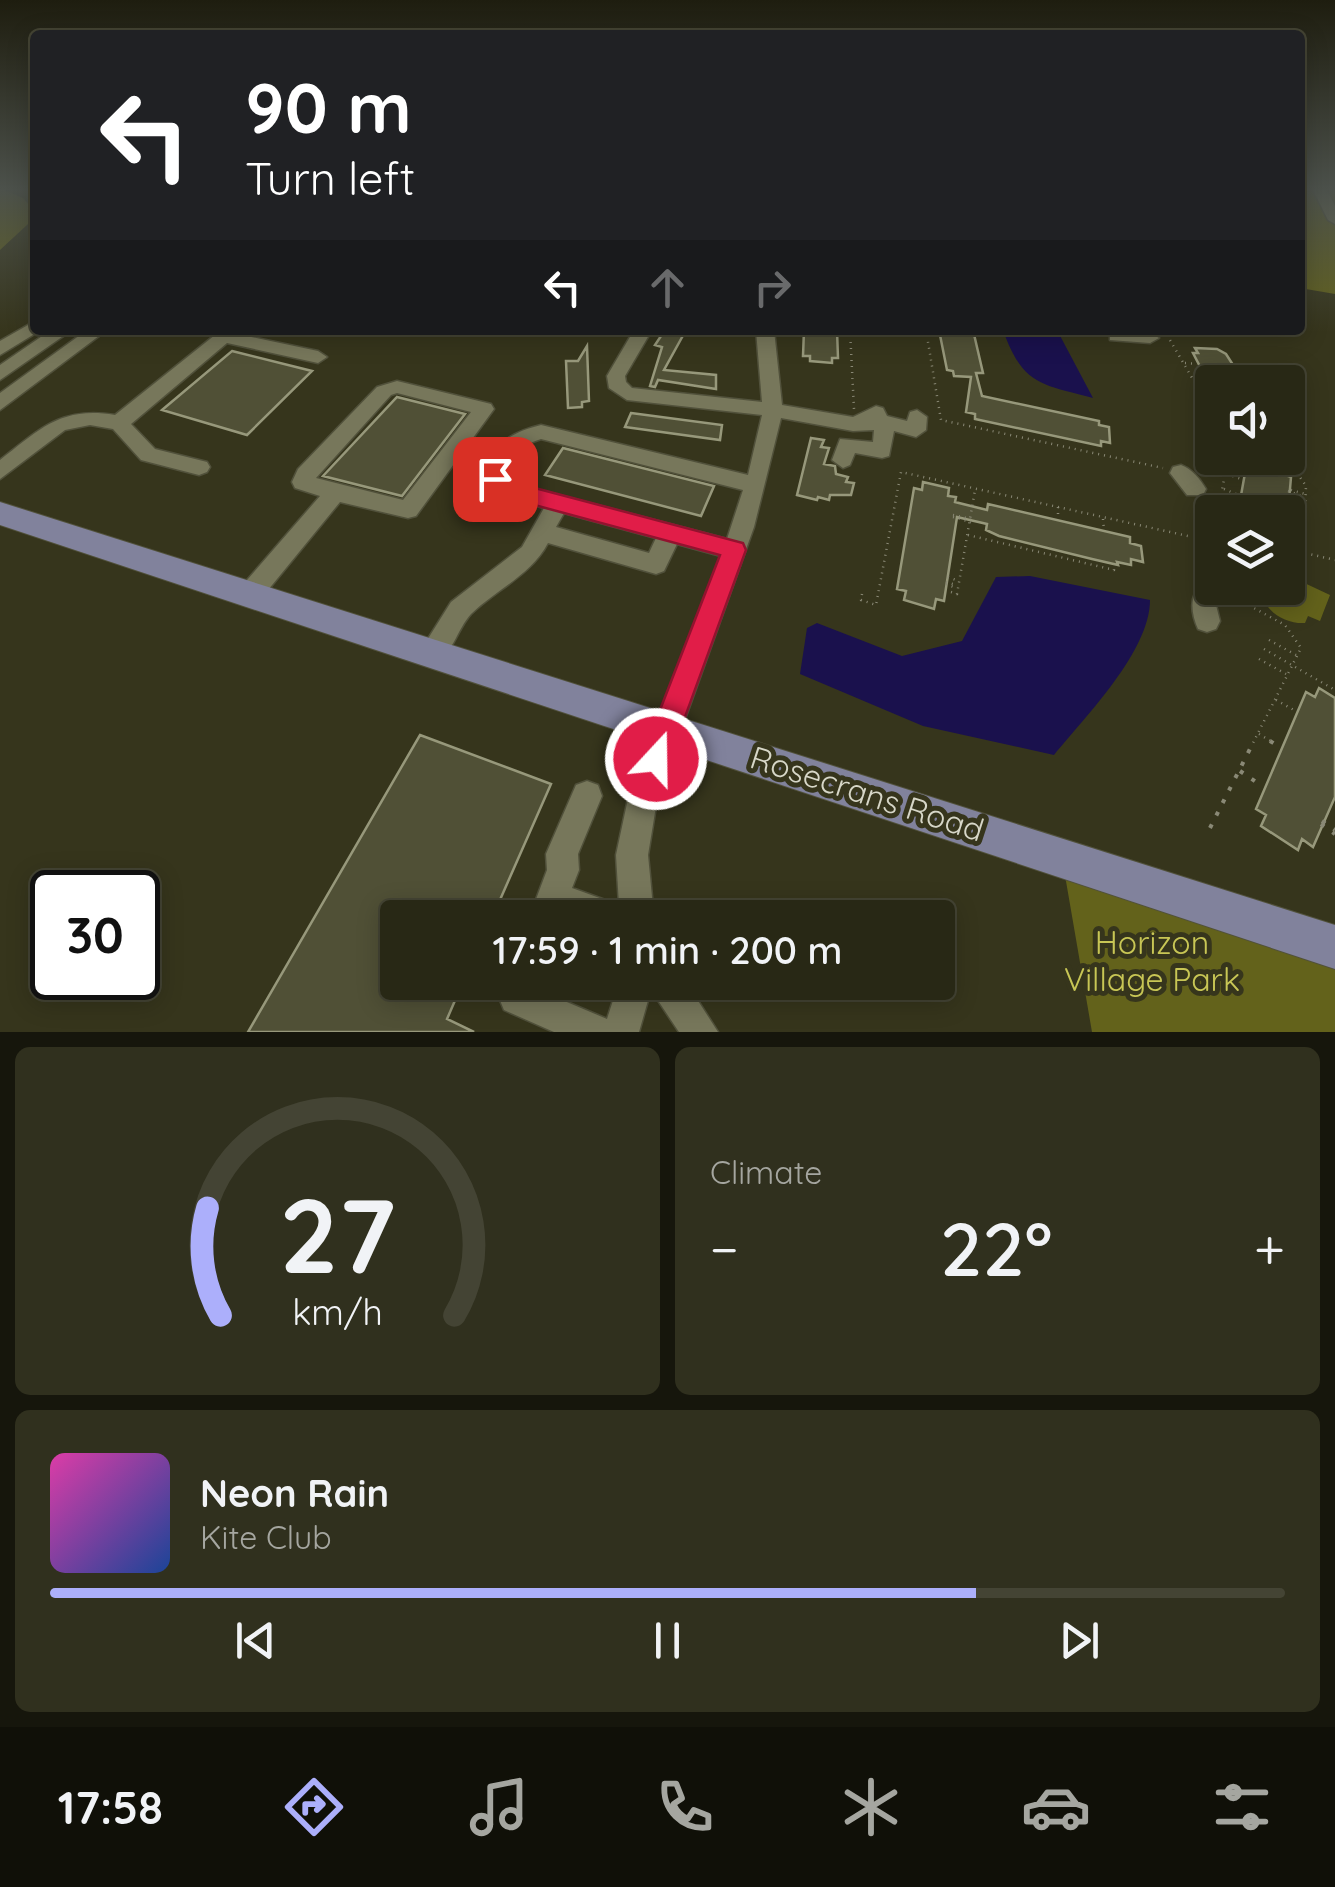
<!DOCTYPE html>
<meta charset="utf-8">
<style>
body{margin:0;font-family:Quicksand,sans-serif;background:#30301e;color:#f1f3f6;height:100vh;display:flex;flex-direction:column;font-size:38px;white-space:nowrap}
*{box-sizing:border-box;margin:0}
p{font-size:32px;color:#a5a6a0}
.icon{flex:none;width:55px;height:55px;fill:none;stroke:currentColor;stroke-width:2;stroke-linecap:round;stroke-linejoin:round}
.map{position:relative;height:1032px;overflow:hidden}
.side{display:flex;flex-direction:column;gap:15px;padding:15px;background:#16160c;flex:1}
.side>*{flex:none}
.hud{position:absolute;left:30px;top:30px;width:1275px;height:305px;border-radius:10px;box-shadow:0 5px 25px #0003,0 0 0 2px #444434;background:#202124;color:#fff;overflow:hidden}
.buttons{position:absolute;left:1195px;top:365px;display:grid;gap:20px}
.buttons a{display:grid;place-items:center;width:110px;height:110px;border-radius:10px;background:#282815;box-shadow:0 5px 25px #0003,0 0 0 2px #444434;font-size:50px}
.speed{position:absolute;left:30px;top:870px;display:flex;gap:20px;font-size:50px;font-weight:700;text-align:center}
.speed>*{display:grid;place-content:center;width:130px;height:130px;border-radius:50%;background:#282815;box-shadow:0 5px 25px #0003,0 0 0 2px #444434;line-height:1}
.speed .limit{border:5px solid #111;border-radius:15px;background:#fff;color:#111}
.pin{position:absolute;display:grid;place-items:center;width:85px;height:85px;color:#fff;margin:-42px;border-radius:20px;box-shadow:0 5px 15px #0006}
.me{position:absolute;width:110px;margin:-55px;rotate:21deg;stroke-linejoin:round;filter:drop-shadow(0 0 8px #0008)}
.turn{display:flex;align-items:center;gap:35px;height:210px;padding:0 50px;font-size:45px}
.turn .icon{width:130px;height:130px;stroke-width:2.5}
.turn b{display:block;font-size:70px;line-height:85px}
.lanes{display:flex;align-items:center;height:95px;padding:0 50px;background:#0003;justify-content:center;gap:50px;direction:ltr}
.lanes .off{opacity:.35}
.big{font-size:75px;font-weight:600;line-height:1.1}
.side .card{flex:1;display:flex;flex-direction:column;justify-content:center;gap:15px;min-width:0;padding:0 35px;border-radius:15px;background:#30301e}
.side .dial{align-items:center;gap:0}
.dial svg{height:260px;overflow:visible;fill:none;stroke:#444434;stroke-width:7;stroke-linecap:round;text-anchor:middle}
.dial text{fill:#f1f3f6;stroke:none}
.song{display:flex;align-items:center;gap:30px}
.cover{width:120px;height:120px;border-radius:15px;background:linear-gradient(135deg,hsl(320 70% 55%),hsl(220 70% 35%))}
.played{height:10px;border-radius:5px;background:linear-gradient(90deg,#acaffb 75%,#444434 75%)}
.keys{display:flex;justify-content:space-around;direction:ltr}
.heat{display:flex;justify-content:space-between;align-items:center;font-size:55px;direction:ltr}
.side .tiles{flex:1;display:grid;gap:15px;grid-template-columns:1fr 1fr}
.card:last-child{grid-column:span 2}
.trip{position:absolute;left:380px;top:900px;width:575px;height:100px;border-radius:10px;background:#282815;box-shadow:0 5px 25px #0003,0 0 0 2px #444434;font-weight:600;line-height:100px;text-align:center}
.dock{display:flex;height:160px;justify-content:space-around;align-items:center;background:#101008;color:#a5a6a0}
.dock .icon{width:70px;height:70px}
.dock .on{color:#acaffb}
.dock b{font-size:45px;color:#f1f3f6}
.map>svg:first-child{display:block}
.green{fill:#63621b}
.water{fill:#1a114d}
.building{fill:#505036;stroke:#97987b;stroke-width:2.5}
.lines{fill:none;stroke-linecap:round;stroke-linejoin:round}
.minor-casing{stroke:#51513b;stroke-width:3}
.major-casing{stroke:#51513b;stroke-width:2}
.path-far1{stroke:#8a8976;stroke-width:2.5;stroke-dasharray:1 5;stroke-linecap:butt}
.path{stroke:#8a8976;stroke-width:4;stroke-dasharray:4 10;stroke-linecap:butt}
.minor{fill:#77775b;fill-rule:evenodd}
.major{fill:#81829c;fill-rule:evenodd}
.route{fill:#e11d48;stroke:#92132f;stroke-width:2.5}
.labels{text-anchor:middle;stroke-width:10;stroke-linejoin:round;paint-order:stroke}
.near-street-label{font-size:32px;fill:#d7d7c8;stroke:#36351c}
.near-park-label{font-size:32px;fill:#c8c655;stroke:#36351c}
</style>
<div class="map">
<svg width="1335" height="1032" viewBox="0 0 1335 1032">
<rect width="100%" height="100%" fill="#36351c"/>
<path class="green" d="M 0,188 L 23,198 L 32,208 L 28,224 L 0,250 Z
M 1300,188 L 1335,188 L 1335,294 L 1300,288 Z
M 1298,580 L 1330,595 L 1320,621 L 1308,616 L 1305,623 C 1290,624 1272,616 1265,602 L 1271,590 L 1292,594 Z
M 1062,858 L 1335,946 L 1335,1032 L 1092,1032 Z"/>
<path class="water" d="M 1003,330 L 1057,330 L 1093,398 C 1041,384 1023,386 1003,330 Z
M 1030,576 L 1150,600 C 1150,651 1086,716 1054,755 L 923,726 L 800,674 L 807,628 L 817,623 L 902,656 L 962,641 L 996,577 Z"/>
<path class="building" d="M 665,330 L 686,330 L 664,370 L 716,375 L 716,389 L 658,380 L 655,387 L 650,386 L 662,347 L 655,345 Z
M 804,330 L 837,330 L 838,358 L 832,358 L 832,363 L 810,361 L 810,356 L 803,356 Z
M 939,330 L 973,330 L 983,373 L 976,373 L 982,396 L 1099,421 L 1099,425 L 1109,427 L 1110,443 L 1101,441 L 1101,446 L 975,419 L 975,414 L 966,412 L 971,377 L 954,376 L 953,371 L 947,370 Z
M 587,346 L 589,401 L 582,402 L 582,407 L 568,408 L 566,361 L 578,361 Z
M 1195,348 L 1217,349 L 1226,354 L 1244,382 L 1208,382 L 1193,353 L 1198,353 Z
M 232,351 L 312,371 L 247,435 L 162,410 Z
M 397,397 L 465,414 L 402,496 L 323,476 Z
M 631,413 L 722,425 L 720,440 L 625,427 Z
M 811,438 L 824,440 L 821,447 L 829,448 L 824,464 L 835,466 L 836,474 L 848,477 L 846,482 L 854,483 L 851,495 L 830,495 L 829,500 L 818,497 L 817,500 L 797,495 Z
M 563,448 L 714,486 L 701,516 L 545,475 Z
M 1256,460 L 1283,469 L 1282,474 L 1291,477 L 1288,512 L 1238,512 L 1247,462 L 1255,465 Z
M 923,482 L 949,488 L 948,496 L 956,497 L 955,502 L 987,510 L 988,504 L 1130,537 L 1130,543 L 1141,546 L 1143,562 L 1131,559 L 1131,565 L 1117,562 L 1118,565 L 1092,559 L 999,536 L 986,530 L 987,524 L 957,517 L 944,601 L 936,599 L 934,609 L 904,600 L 906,591 L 897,589 L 914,488 L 922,490 Z
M 1319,688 L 1335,698 L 1335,797 L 1313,847 L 1302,839 L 1298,850 L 1261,826 L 1266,815 L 1256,809 L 1306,692 L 1315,697 Z
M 420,735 L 551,784 L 492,918 L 398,918 L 398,982 L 463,982 L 447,1019 L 474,1032 L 248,1032 Z"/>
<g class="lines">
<defs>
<path id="minor" d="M 1312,188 L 1326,188 L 1335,206 L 1335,224 L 1328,220 Z
M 35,321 L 35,330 L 41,330 L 0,355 L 0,341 Z
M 51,330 L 72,330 L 0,380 L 0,365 Z
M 87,330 L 107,330 L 0,410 L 0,393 Z
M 634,330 L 652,330 L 625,376 L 626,382 L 632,388 L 762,402 L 756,330 L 774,330 L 782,405 L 853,417 L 876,406 L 883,408 L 887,416 L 907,421 L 910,412 L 917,410 L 927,417 L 926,430 L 916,437 L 894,431 L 889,456 L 882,458 L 855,453 L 850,465 L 843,468 L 832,460 L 840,439 L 873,442 L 874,430 L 853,431 L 781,418 L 754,527 L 658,794 L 648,855 L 654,918 L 529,918 L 547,870 L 546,854 L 576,785 L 587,781 L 598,785 L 602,796 L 578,854 L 579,870 L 572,888 L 619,905 L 616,855 L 629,794 L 721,556 L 677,544 L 664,571 L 656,574 L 548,543 C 531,575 497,589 471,614 C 457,629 452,657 432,665 L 423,661 L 419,653 L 451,602 L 522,547 L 544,508 L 501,496 L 484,479 C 486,446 512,432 541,425 L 748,475 L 762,415 L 627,400 L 609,388 L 607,376 ZM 541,439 L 743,490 L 727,539 L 516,484 L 506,476 C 508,455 522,445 541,439 ZM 564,513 L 656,538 L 649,553 L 556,527 Z
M 1116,331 L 1150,333 L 1159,338 L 1150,343 L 1110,340 L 1110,332 Z
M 228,332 L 318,351 L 327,357 L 318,363 L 227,343 L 131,424 L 155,449 L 207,462 L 210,467 L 207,472 L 199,475 L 141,460 L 113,429 L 90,425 L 65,430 L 0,479 L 0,460 C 40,429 61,406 115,415 L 215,335 Z
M 397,381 L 491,404 L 494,409 L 416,516 L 408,518 L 340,502 L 259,601 L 250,604 L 241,601 L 238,594 L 241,587 L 320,496 L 295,488 L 292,482 L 298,469 L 377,387 ZM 397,393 L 471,412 L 403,500 L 316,478 L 391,395 Z
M 1181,465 C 1192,469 1200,479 1206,489 L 1203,495 L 1187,495 L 1170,473 L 1173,467 Z
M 1204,590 L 1213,593 L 1220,621 L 1216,629 L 1207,632 L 1198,629 C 1193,618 1190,604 1195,593 Z
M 504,982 L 538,982 L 536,989 L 607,1019 L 619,982 L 686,982 L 718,1032 L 679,1032 L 651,990 L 639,1032 L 554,1032 L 504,1010 L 499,998 Z"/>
<path id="major" d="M 0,502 L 1335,925 L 1335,969 L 0,525 Z"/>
</defs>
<use href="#minor" class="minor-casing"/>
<use href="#major" class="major-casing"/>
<path class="path-far1" d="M 850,330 L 854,409
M 926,330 L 941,420 L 1163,468
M 1167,335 L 1212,412
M 1185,363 L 1197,364
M 1254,366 L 1264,382
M 1199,386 L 1210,386
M 1197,422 L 1212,423
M 1201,429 L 1212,430
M 1206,437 L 1212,437
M 1205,439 L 1212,441
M 1203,448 L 1212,451
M 1202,454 L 1226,462
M 1287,458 L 1306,486 L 1303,555 L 1288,563
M 1228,464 L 1245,470
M 1227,469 L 1243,475
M 1227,474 L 1244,480
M 1224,489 L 1241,496
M 1291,490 L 1305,494
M 1288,491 L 1305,497
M 1223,495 L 1238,500
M 1222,500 L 1240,506
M 1058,507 L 1058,519
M 1218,512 L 1228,458
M 953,515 L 971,519
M 1288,516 L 1304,522
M 953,517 L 971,522
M 1103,519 L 1104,530
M 1288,519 L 1304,524
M 968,535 L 1114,570 L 1114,564
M 1288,546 L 1302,552
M 1288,549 L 1335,560
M 1194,559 L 1212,562
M 948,577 L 956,580
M 946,582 L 956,585
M 946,584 L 956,588
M 1227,588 L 1228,594 L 1285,625 L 1301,648 L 1253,743
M 951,592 L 957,594 L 975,490
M 862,594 L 861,600 L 876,605 L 901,472 L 1188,536
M 1269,640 L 1296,655
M 1264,649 L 1335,690
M 1259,659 L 1286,674
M 1276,700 L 1294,710
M 1259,734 L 1274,743"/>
<path class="path" d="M 1270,741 L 1278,746
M 1240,771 L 1262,786
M 1322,821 L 1335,830
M 1321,824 L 1335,834
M 1210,828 L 1254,741"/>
<use href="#minor" class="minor"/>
<use href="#major" class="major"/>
</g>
<linearGradient id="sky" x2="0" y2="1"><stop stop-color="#1e1d0f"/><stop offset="0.57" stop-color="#4c514b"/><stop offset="1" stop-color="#4c514b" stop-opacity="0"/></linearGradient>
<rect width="1335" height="332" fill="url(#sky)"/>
<path class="route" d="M 495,471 L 516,483 L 743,543 L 746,550 L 666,769 L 656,773 L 646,769 L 641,759 L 720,555 L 501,496 L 484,479 Z"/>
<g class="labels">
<g class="near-street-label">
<text transform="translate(867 794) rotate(18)" y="11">Rosecrans Road</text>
</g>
<g class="near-park-label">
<text x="1152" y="954">Horizon<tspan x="1152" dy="37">Village Park</tspan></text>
</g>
</g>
</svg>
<div class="buttons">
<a><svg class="icon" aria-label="sound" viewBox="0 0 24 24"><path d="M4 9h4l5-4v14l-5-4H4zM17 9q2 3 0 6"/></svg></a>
<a><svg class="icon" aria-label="layers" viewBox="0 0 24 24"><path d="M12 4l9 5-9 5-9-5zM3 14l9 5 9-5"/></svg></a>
</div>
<div class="speed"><div class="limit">30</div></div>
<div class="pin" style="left:495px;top:479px;background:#d93025"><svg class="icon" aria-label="arrive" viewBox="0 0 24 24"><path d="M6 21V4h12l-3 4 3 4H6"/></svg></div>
<svg class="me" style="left:656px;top:759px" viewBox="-20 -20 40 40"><circle r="17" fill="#e11d48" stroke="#fff" stroke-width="3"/><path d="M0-11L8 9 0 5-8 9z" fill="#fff"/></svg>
<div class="trip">17:59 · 1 min · 200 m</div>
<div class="hud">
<div class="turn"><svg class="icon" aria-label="left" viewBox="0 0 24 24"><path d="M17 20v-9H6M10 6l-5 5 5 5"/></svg><div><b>90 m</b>Turn left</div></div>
<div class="lanes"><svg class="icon" aria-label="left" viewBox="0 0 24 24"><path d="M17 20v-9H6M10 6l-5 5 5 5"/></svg><svg class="icon off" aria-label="ahead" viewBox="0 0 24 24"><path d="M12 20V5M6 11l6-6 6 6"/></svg><svg class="icon off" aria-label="right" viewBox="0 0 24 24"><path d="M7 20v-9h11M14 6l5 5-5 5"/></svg></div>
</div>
</div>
<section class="side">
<div class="tiles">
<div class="card dial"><svg viewBox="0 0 100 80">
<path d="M14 69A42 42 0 1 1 86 69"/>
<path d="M14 69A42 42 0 0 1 10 36" stroke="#acaffb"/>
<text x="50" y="56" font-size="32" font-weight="700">27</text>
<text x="50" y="72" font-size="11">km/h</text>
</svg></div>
<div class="card"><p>Climate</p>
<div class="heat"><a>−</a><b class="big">22°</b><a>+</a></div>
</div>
<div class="card">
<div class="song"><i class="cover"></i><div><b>Neon Rain</b><p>Kite Club</p></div></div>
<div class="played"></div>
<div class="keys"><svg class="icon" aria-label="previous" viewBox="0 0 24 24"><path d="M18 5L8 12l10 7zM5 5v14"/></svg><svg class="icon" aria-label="pause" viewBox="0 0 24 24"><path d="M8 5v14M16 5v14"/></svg><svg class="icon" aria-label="next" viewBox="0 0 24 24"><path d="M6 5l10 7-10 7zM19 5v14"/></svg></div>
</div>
</div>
</section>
<nav class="dock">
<b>17:58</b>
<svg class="icon on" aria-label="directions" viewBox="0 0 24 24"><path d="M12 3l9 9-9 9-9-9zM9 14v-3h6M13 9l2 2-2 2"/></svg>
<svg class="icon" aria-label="music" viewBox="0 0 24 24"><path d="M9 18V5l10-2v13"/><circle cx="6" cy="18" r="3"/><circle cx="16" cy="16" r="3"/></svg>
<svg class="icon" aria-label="phone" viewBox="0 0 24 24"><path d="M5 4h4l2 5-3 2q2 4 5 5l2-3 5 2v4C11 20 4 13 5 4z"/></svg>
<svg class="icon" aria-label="climate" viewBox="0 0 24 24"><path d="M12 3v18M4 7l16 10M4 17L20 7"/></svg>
<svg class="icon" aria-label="car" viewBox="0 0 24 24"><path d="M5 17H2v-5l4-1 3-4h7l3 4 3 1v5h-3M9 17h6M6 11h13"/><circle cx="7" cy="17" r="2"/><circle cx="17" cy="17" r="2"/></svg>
<svg class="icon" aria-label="filters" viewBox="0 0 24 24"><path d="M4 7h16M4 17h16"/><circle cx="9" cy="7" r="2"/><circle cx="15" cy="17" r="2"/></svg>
</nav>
